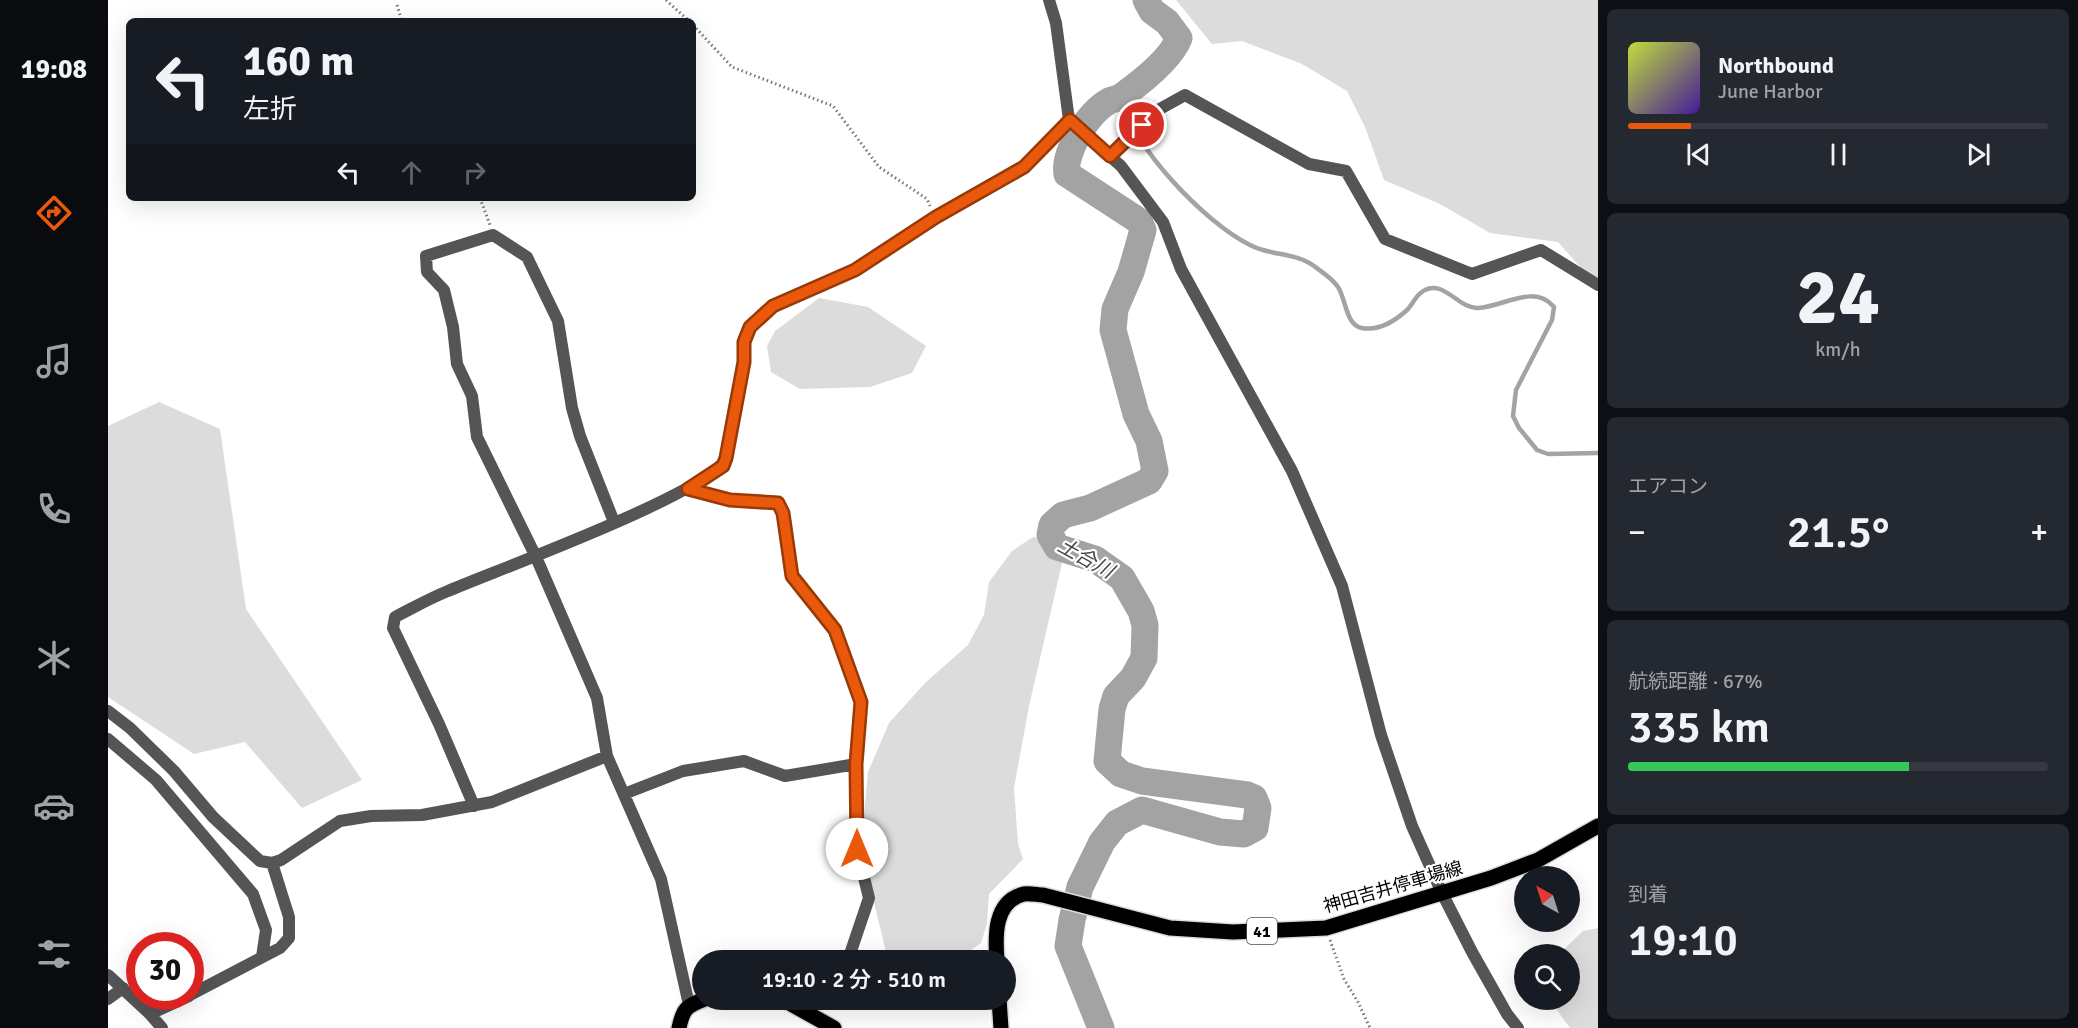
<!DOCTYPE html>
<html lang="ja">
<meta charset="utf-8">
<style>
body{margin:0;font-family:Signika,"Noto Sans JP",sans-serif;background:#242831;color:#f1f3f6;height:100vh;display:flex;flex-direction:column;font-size:22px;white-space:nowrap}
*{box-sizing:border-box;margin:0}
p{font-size:20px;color:#9ea1a6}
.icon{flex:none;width:33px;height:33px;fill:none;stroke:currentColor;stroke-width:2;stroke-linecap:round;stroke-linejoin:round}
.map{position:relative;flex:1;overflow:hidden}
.sheet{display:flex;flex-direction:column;gap:9px;padding:9px;background:#0d0f14;width:480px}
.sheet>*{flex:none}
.banner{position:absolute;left:18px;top:18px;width:570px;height:183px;border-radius:9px;box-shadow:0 6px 24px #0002;background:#171b24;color:#f1f3f6;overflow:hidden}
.needle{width:39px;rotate:321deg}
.controls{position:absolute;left:1406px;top:866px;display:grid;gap:12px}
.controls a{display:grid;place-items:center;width:66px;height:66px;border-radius:50%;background:#171b24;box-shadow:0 6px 24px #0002;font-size:30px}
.speed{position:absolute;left:18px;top:932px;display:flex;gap:12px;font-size:30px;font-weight:700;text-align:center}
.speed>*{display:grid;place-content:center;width:78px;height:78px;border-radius:50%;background:#171b24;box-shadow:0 6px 24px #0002;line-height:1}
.speed .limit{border:9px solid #d22;background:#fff;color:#111}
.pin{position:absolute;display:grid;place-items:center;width:51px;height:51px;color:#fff;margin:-26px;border:3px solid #fff;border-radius:50%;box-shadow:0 2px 6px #0007}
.me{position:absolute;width:66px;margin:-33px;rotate:0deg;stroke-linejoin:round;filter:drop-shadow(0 0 4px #0008)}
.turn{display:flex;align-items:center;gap:21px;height:126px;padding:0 18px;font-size:27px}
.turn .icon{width:78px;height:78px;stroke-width:2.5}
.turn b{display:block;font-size:42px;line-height:51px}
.lanes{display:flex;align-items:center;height:57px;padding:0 18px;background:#0003;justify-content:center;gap:30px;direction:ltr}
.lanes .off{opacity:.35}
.big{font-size:45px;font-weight:600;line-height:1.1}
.sheet .card{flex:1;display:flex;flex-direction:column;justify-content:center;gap:9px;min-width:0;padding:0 21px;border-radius:9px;background:#242831}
.sheet .dial{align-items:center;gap:0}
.dial b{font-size:78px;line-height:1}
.song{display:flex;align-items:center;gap:18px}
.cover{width:72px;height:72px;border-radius:9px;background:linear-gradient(135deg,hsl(70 70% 55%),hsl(260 70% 35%))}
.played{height:6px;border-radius:3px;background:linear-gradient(90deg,#ea580c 15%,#363941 15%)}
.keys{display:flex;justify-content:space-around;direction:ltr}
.heat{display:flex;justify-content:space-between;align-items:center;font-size:33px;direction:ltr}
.charge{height:9px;border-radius:4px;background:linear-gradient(90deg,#34c759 67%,#363941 0)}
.trip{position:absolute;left:584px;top:950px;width:324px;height:60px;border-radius:30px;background:#171b24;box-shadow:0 6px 24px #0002;font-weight:600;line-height:60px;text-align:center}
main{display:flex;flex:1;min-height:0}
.tabs{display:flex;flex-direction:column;width:108px;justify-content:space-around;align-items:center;background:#090b0e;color:#9ea1a6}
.tabs .icon{width:42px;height:42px}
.tabs .active{color:#ea580c}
.tabs b{font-size:27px;color:#f1f3f6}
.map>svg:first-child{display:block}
.green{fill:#dcdcdc}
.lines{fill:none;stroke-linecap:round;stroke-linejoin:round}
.stream{stroke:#a3a3a3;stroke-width:4.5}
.river{stroke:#a3a3a3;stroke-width:27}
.primary-casing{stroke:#dbdbdb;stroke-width:18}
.path{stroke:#777;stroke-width:3;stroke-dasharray:1.5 3;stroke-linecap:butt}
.minor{stroke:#555;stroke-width:12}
.primary{stroke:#000;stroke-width:15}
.route-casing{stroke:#983908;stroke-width:15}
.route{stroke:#ea580c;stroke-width:10}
.labels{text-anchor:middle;stroke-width:4.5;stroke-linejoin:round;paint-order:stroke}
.shield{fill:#fff;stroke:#4c4c4c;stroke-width:1.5}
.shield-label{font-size:16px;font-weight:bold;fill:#000}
.street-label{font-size:18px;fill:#000;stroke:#fff}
.water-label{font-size:20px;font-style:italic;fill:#444;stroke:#fff}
</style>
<main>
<nav class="tabs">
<b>19:08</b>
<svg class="icon active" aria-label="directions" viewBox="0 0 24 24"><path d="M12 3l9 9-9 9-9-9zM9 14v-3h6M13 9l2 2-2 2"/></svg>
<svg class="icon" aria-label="music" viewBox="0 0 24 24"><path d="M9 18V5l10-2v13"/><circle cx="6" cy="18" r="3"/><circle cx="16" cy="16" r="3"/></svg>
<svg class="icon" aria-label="phone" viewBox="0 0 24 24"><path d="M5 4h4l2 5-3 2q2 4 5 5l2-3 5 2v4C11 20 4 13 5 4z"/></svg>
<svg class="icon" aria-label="climate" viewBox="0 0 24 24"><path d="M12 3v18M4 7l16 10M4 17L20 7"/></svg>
<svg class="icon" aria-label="car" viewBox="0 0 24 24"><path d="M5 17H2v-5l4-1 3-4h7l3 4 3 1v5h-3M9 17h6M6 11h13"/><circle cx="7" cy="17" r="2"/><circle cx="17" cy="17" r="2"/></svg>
<svg class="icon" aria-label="filters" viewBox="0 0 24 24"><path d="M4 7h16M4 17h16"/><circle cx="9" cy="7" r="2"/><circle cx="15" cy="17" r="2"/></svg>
</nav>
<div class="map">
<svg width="1490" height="1028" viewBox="0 0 1490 1028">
<rect width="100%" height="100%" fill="#fff"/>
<path class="green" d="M 1068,0 L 1490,0 L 1490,287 L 1450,242 L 1382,233 L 1332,204 L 1276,180 L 1257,127 L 1239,91 L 1194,64 L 1134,41 L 1104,44 Z
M 711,298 L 760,307 L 818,346 L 804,373 L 762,387 L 692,389 L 663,372 L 659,346 L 667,331 Z
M 51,402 L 112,429 L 138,609 L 254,780 L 194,808 L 137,742 L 86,754 L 0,697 L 0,426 Z
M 925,537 L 948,540 L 954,563 L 921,706 L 906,788 L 910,844 L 915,859 L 881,894 L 879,924 L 873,943 L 849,960 L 780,960 L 762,886 L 755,824 L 760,772 L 781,723 L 817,683 L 860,645 L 876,615 L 881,582 L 904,551 Z
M 1490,928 L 1490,1028 L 1462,1028 L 1441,999 L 1461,999 L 1461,954 L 1451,954 L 1475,931 Z"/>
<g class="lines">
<path class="stream" d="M 1012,97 C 1025,147 1096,222 1142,245 C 1162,256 1187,252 1206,266 C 1214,272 1225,279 1230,287 C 1238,299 1238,326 1254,328 C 1271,331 1287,321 1299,310 C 1305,304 1308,294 1317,290 C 1336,280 1351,309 1370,308 C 1395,307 1426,283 1446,307 L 1444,320 L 1408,390 L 1405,416 L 1411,428 L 1429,450 L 1440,454 L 1490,453"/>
<path class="river" d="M 993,1028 L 960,946 L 964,920 L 972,887 L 994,842 L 1009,823 L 1034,810 L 1112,832 L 1136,834 L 1147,828 L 1150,808 L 1146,798 L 1139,795 L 1034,781 L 1013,774 L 999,761 L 1004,709 L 1008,696 L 1025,678 L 1036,658 L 1037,625 L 1033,611 L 1014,578 L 987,559 L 949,547 L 942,535 L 944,525 L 955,515 L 982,508 L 1041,481 L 1047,471 L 1041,441 L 1028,414 L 1005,330 L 1007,309 L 1023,272 L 1035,230 L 1031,221 L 959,174 C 955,152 981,112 1001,101 C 1005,99 1010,99 1014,96 C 1032,83 1063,59 1071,38 L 1059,22 L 1044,11 L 1038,0"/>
<defs>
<path id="primary" d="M 889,960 C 887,936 886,901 916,894 C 922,893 930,895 935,895 L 1062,928 L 1125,932 L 1218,928 L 1383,878 L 1430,860 L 1490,826
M 674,999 L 726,1028
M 891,999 L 893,1028
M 571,1028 C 575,1009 578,1006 597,999"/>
</defs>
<use href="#primary" class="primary-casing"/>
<path class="path" d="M 558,0 L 581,21
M 289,5 L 294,21
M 585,25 L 624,67 L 725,106 L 771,167 L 819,199 L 822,206
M 372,198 L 382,225
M 1222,940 L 1236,979 L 1250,1002 L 1262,1028"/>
<path class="minor" d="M 941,0 L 948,23 L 961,120 L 1013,166 L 1055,222 L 1073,269 L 1184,471 L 1234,586 L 1273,735 L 1304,826 L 1334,893 L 1364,952 L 1399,1014 L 1410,1028
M 1002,156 L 1050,110 L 1077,95 L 1201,164 L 1238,171 L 1277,239 L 1364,274 L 1433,250 L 1490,285
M 580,489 L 622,500 L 670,503 L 675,513 L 684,576 L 727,631 L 753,701 L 748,764 L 749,849 L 761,898 L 740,960
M 506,522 L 472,436 L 464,408 L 450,321 L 419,257 L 385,235 L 318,256 L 319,272 L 336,290 L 345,327 L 349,364 L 364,396 L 369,437 L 428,557 L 489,698 L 499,756 L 553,879 L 581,1005
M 0,711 L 22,728 L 66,771 L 105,817 L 152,861 L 164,863 L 173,860 L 232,821 L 263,816 L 314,815 L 384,802 L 499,756
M 0,739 L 48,780 L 145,894 L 158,930 L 154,957
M 516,794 L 575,771 L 636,761 L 677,776 L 748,764
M 366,806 L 331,724 L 285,628 L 287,617 C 305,608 322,598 340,591 C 386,571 602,493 618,458 L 636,362 L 636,342 L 642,327 L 665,306 L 747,270 L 828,217 L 916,167 L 961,120
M 0,975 L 42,1014 L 54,1028
M 82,995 L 172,948 L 181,938 L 181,917 L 164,863
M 0,999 L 15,988
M 42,1014 L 81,996"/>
<use href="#primary" class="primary"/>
</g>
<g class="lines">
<defs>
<path id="route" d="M 749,849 L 748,764 L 753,702 L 727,630 L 684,576 L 675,513 L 670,503 L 622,500 L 580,489 L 615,466 L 618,458 L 636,362 L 636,342 L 642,327 L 665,306 L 747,270 L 828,217 L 916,167 L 962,120 L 1002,156 L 1034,125"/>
</defs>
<use href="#route" class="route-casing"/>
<use href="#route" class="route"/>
</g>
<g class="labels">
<rect class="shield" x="1139" y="918" width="30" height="26" rx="4.5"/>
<g class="shield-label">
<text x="1154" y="937">41</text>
</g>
<g class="street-label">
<text transform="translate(1285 887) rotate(-16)" y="6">神田吉井停車場線</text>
</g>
<g class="water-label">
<text transform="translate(978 558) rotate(29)" y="7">土合川</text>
</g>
</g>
</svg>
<div class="controls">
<a><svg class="needle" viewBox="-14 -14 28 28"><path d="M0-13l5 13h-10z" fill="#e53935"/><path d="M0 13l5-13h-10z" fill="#9ea1a6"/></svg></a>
<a><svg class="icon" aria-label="search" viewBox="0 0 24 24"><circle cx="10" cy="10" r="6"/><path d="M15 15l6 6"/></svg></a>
</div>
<div class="speed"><div class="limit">30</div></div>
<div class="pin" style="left:1034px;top:125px;background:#d93025"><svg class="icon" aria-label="arrive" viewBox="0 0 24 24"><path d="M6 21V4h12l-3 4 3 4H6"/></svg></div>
<svg class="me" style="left:749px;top:849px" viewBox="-20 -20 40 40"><circle r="19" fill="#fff"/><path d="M0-13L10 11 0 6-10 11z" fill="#ea580c"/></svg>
<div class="trip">19:10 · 2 分 · 510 m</div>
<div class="banner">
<div class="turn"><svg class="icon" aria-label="left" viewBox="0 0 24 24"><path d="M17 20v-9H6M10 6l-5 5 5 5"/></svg><div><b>160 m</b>左折</div></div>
<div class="lanes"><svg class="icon" aria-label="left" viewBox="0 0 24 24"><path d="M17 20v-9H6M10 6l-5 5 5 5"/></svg><svg class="icon off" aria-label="ahead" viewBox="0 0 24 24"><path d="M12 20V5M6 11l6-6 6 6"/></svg><svg class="icon off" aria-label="right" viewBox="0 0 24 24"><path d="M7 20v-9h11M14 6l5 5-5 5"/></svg></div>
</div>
</div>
<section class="sheet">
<div class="card">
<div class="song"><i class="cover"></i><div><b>Northbound</b><p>June Harbor</p></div></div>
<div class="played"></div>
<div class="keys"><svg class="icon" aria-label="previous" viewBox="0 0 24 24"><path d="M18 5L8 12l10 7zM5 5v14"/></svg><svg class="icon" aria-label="pause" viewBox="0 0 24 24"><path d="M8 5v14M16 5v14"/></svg><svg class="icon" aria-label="next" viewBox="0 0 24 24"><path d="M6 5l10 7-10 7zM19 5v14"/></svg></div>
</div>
<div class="card dial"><b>24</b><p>km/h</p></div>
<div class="card"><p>エアコン</p>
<div class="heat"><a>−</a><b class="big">21.5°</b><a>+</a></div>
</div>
<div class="card"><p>航続距離 · 67%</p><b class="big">335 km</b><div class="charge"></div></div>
<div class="card"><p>到着</p><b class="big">19:10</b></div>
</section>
</main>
